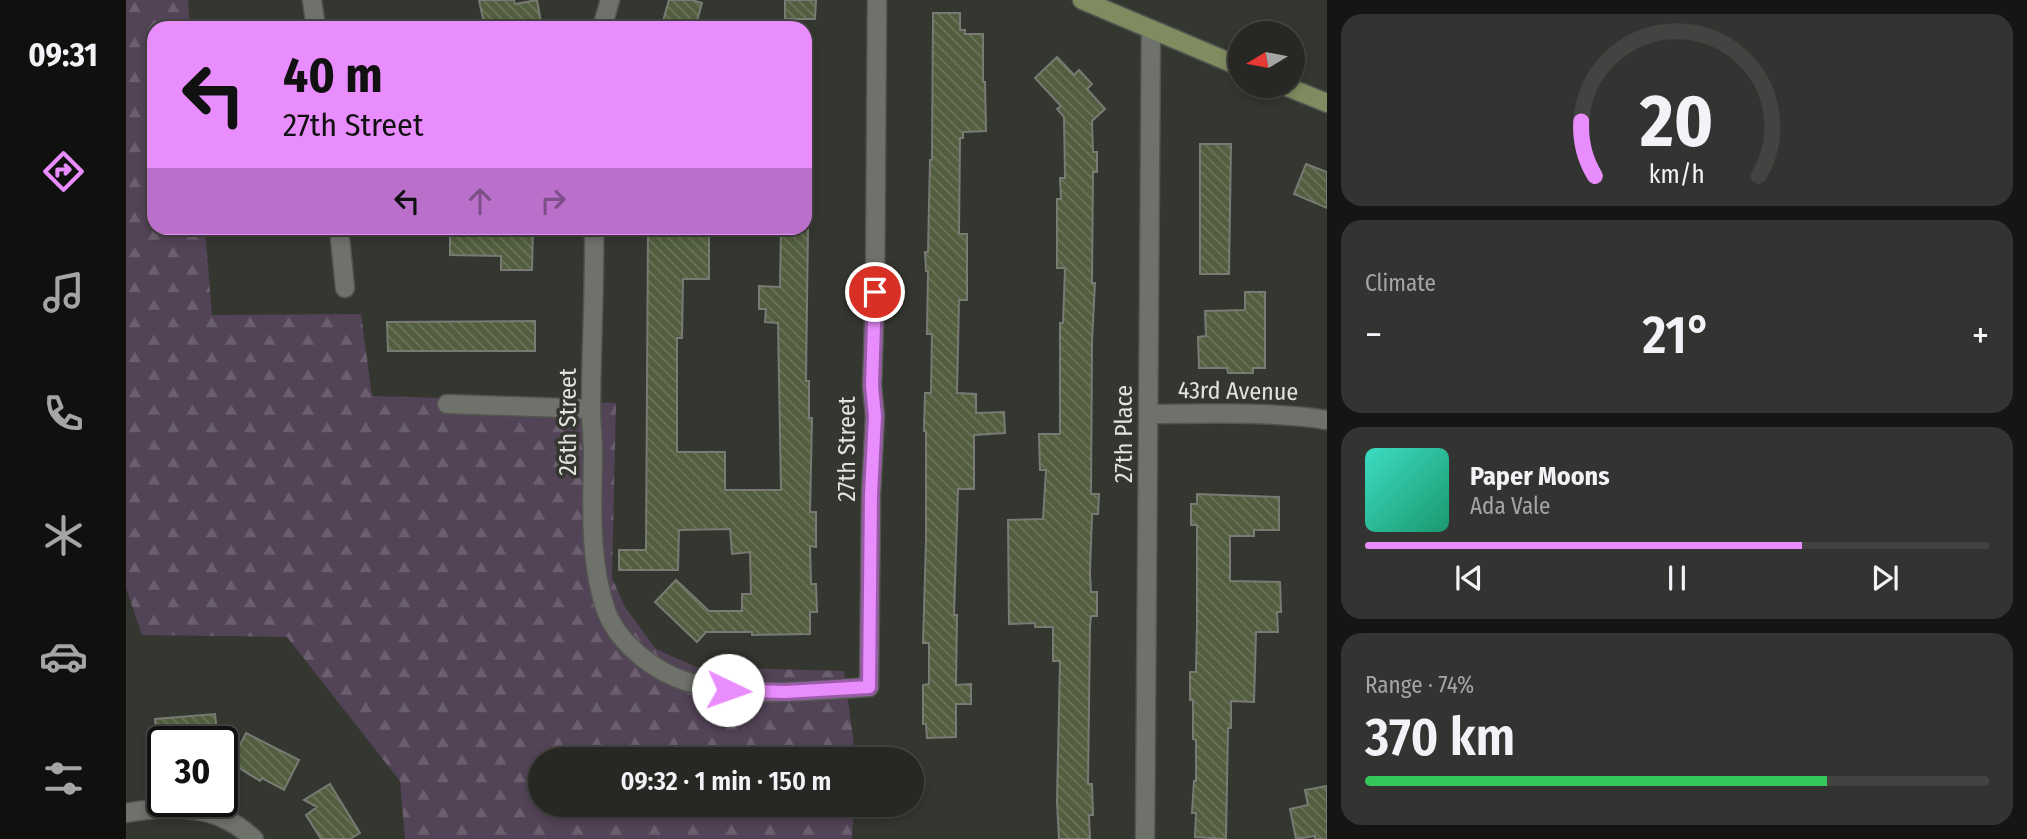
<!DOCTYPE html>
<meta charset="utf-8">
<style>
body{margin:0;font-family:"Fira Sans Condensed",sans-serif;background:#333431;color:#f1f3f6;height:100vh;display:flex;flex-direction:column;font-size:26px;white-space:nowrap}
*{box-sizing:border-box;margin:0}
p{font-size:23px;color:#a4a6a6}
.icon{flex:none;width:38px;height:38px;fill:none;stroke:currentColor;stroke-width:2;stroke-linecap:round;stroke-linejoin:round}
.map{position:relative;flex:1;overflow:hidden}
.details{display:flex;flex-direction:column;gap:14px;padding:14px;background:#151614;width:700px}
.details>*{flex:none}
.banner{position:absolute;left:21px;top:21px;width:665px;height:214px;border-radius:21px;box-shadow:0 4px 10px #0003,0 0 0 2px #434441;background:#e98dfe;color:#111;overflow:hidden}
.needle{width:46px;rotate:260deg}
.controls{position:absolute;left:1102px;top:21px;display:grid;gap:14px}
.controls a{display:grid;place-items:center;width:77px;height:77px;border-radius:50%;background:#272824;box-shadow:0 4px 10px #0003,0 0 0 2px #434441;font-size:35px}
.speed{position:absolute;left:21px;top:726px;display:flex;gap:14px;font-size:35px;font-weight:700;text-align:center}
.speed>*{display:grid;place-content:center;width:91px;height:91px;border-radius:50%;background:#272824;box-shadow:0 4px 10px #0003,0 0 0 2px #434441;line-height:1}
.speed .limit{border:4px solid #111;border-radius:10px;background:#fff;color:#111}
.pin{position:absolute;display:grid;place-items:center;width:60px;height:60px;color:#fff;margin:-30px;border:4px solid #fff;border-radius:50%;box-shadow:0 2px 7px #0007}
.me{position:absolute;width:77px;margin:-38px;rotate:93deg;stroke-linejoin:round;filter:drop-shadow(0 0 5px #0008)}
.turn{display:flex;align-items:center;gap:24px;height:147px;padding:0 21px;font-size:32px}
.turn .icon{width:91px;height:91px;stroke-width:2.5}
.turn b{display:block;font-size:49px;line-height:60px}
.lanes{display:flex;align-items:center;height:66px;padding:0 21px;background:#0003;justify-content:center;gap:35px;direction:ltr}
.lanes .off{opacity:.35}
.big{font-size:52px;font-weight:600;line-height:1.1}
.details .card{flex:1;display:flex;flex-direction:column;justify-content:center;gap:10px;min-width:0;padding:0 24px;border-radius:21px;background:#333431}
.details .dial{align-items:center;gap:0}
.dial svg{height:182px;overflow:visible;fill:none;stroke:#434441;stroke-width:7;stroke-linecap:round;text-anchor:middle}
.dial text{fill:#f1f3f6;stroke:none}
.song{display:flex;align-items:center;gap:21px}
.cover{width:84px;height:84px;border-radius:10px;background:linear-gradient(135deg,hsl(170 70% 55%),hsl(160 70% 35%))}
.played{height:7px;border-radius:4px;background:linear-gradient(90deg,#e98dfe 70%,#434441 70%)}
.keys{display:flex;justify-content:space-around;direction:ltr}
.heat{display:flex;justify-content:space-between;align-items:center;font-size:38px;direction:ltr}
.charge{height:10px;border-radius:5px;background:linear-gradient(90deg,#34c759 74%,#434441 0)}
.trip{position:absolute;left:402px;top:747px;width:396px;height:70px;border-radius:35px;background:#272824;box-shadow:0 4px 10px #0003,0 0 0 2px #434441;font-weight:600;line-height:70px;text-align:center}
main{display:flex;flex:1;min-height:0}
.tab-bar{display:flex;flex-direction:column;width:126px;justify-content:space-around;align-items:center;background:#10100e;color:#a4a6a6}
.tab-bar .icon{width:49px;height:49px}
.tab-bar .active{color:#e98dfe}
.tab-bar b{font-size:32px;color:#f1f3f6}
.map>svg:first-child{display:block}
.forest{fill:url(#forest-firs)}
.building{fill:url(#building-back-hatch);stroke:#787a73;stroke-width:2}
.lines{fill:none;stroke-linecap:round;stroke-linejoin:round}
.street-casing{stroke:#535550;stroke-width:21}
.secondary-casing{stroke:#535550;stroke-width:21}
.street{stroke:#6f726b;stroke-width:18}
.secondary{stroke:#7e8c60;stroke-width:18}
.route-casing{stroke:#975ca5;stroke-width:18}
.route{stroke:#e98dfe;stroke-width:12}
.labels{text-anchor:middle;stroke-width:7;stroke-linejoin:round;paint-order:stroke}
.street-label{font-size:24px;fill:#e2e3df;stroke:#343630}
</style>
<main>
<nav class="tab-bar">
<b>09:31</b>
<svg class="icon active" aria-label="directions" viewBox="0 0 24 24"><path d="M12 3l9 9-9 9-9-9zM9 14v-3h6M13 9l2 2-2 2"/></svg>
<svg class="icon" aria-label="music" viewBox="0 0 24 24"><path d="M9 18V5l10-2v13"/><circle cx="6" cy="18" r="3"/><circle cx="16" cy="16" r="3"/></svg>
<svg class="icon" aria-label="phone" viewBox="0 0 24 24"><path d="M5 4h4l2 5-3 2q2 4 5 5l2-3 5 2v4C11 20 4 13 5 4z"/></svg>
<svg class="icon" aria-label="climate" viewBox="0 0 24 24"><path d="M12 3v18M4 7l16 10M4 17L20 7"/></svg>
<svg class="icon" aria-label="car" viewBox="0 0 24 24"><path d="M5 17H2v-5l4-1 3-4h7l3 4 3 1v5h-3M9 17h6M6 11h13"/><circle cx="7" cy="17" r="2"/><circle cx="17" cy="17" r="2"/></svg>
<svg class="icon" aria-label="filters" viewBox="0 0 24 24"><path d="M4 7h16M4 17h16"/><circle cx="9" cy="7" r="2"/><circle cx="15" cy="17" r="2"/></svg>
</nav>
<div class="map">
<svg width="1201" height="839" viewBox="0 0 1201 839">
<defs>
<pattern id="forest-firs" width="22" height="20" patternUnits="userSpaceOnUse" patternTransform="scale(1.75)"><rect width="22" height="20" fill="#524356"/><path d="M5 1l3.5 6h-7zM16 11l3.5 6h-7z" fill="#6b5e6e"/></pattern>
<pattern id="building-back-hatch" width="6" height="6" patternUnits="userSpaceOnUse" patternTransform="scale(1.75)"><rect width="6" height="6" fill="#525e3f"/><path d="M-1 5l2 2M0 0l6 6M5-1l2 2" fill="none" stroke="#6b755a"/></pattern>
</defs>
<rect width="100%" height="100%" fill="#343630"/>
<path class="forest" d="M 0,0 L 62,0 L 64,28 L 28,28 L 28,228 L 79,228 L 86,315 L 235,314 L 246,396 L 490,403 L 486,578 L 499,607 L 530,649 L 570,667 L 718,671 L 730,759 L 415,760 L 415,805 L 728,805 L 726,839 L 279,839 L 274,781 L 161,637 L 16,635 L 0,588 Z"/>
<path class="building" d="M 353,0 L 388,0 L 389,4 L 411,0 L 416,28 L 359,28 Z
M 543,0 L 566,0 L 576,3 L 571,21 L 569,20 L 566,28 L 535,28 Z
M 659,0 L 690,0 L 689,19 L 659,19 Z
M 807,13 L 834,13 L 834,30 L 839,30 L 839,34 L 857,34 L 857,82 L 859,82 L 860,131 L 837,132 L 837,138 L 834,138 L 833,234 L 841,234 L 841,300 L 833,300 L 831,393 L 850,394 L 850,413 L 878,412 L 879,433 L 848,435 L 848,489 L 832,489 L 828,615 L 831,615 L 830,685 L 845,684 L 845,704 L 830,704 L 830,737 L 801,738 L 800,724 L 797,724 L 797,685 L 803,684 L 803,643 L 797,643 L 800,541 L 800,431 L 798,431 L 799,393 L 805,393 L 806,334 L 801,334 L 802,271 L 800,271 L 799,252 L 802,252 L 804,160 L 806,160 Z
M 931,57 L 948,75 L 953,70 L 966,84 L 961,89 L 979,109 L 966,121 L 967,152 L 971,152 L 971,172 L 967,172 L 966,283 L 969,283 L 966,341 L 965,494 L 973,494 L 972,514 L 966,514 L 964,572 L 965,592 L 971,592 L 971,616 L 965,616 L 964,627 L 962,784 L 966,784 L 967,815 L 963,815 L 964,839 L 933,839 L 931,802 L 934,661 L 927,661 L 927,627 L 909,627 L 909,623 L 883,624 L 882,520 L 917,519 L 920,470 L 914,470 L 913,434 L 934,434 L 934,323 L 937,323 L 939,268 L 931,268 L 931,199 L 935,199 L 934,178 L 939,178 L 938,117 L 931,109 L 935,106 L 909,78 Z
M 1074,144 L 1105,144 L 1103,274 L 1074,274 Z
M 1180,164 L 1201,172 L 1201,208 L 1168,194 Z
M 324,228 L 407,228 L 406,270 L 375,270 L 375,256 L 324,255 Z
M 522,228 L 583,228 L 583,279 L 557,279 L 556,338 L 551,338 L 551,452 L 599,452 L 599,490 L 655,490 L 652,323 L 639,322 L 640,309 L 633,309 L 633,286 L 654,287 L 655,228 L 682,228 L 680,381 L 683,381 L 683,418 L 686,418 L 684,512 L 690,512 L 690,547 L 684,546 L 685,584 L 690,584 L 691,612 L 684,612 L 684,634 L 626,635 L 626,632 L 580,632 L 571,642 L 529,602 L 550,580 L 583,611 L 616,611 L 616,594 L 625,594 L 624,552 L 606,554 L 604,529 L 553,530 L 552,570 L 493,570 L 493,550 L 520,550 Z
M 1119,292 L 1139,292 L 1139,368 L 1127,368 L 1127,373 L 1102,373 L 1101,368 L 1073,368 L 1072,337 L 1080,336 L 1079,311 L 1119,310 Z
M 409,321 L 409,351 L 262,351 L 261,322 Z
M 1071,494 L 1153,497 L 1153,530 L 1128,530 L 1128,536 L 1104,536 L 1104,581 L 1154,582 L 1155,612 L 1151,612 L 1152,632 L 1130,632 L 1128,702 L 1105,701 L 1105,728 L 1102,728 L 1100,839 L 1069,837 L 1070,813 L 1066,813 L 1068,781 L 1070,781 L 1070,740 L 1067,739 L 1067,700 L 1064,700 L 1064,672 L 1070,672 L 1071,624 L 1071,525 L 1065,525 L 1065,504 L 1071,504 Z
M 89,714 L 92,742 L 31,742 L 29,719 Z
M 120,733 L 173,760 L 158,790 L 136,778 L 134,781 L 105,763 Z
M 204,784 L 234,833 L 224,839 L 195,839 L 180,815 L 191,807 L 178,800 Z
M 1201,786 L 1201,839 L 1189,839 L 1189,836 L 1170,839 L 1164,809 L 1182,805 L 1179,790 Z"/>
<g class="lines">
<defs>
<path id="street" d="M 186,0 L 190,28
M 476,28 L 484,0
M 213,228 L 219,288
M 468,228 C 469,288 465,348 465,408 C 465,423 467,439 467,455 C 466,506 463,564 481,613 C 491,639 519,663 544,675 C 597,701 685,691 743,687 L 745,493 L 749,416 L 746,386 L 749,292 L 751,0
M 321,404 L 465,409
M 1023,414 C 1082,414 1143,411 1201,420
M 0,813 C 35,807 73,804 105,822 C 113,826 121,833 128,839
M 1019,839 L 1025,29"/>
<path id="secondary" d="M 956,0 L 1115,67
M 1159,86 L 1201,103"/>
</defs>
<use href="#street" class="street-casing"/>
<use href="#secondary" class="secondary-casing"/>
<use href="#street" class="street"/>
<use href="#secondary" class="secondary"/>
</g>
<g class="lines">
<defs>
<path id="route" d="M 602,690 L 659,692 L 743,687 L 745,494 L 749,416 L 746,386 L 749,292"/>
</defs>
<use href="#route" class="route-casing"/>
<use href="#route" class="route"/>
</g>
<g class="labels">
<g class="street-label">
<text transform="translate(1112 391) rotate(1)" y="8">43rd Avenue</text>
<text transform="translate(442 422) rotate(-90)" y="8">26th Street</text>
<text transform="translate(998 434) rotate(-90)" y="8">27th Place</text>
<text transform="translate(721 449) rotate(-90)" y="8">27th Street</text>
</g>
</g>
</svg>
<div class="controls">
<a><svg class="needle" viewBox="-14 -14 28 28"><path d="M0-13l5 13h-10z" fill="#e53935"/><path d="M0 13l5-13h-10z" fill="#a4a6a6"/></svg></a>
</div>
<div class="speed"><div class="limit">30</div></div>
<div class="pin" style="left:749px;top:292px;background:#d93025"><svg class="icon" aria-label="arrive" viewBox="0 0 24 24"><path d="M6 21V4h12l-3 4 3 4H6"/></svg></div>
<svg class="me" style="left:602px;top:690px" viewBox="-20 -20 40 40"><circle r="19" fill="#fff"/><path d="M0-13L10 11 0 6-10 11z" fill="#e98dfe"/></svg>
<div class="trip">09:32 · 1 min · 150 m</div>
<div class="banner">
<div class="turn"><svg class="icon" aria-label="left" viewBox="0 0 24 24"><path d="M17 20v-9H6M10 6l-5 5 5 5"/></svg><div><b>40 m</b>27th Street</div></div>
<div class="lanes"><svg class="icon" aria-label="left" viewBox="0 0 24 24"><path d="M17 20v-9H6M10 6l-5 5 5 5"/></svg><svg class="icon off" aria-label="ahead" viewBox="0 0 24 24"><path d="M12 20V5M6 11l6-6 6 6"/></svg><svg class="icon off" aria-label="right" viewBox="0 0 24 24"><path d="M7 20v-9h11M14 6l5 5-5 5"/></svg></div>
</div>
</div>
<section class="details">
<div class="card dial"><svg viewBox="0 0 100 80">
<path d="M14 69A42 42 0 1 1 86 69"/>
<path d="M14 69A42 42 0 0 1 8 45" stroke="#e98dfe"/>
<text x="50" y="56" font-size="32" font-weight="700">20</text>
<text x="50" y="72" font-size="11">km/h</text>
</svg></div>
<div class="card"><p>Climate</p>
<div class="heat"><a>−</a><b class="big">21°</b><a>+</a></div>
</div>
<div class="card">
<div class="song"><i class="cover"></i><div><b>Paper Moons</b><p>Ada Vale</p></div></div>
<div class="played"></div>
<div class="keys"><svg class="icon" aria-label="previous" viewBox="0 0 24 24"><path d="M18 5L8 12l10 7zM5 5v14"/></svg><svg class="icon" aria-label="pause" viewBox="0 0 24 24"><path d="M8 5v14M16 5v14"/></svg><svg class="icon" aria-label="next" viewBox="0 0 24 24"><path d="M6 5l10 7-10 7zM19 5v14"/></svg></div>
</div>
<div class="card"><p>Range · 74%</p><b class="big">370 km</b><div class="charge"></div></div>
</section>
</main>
